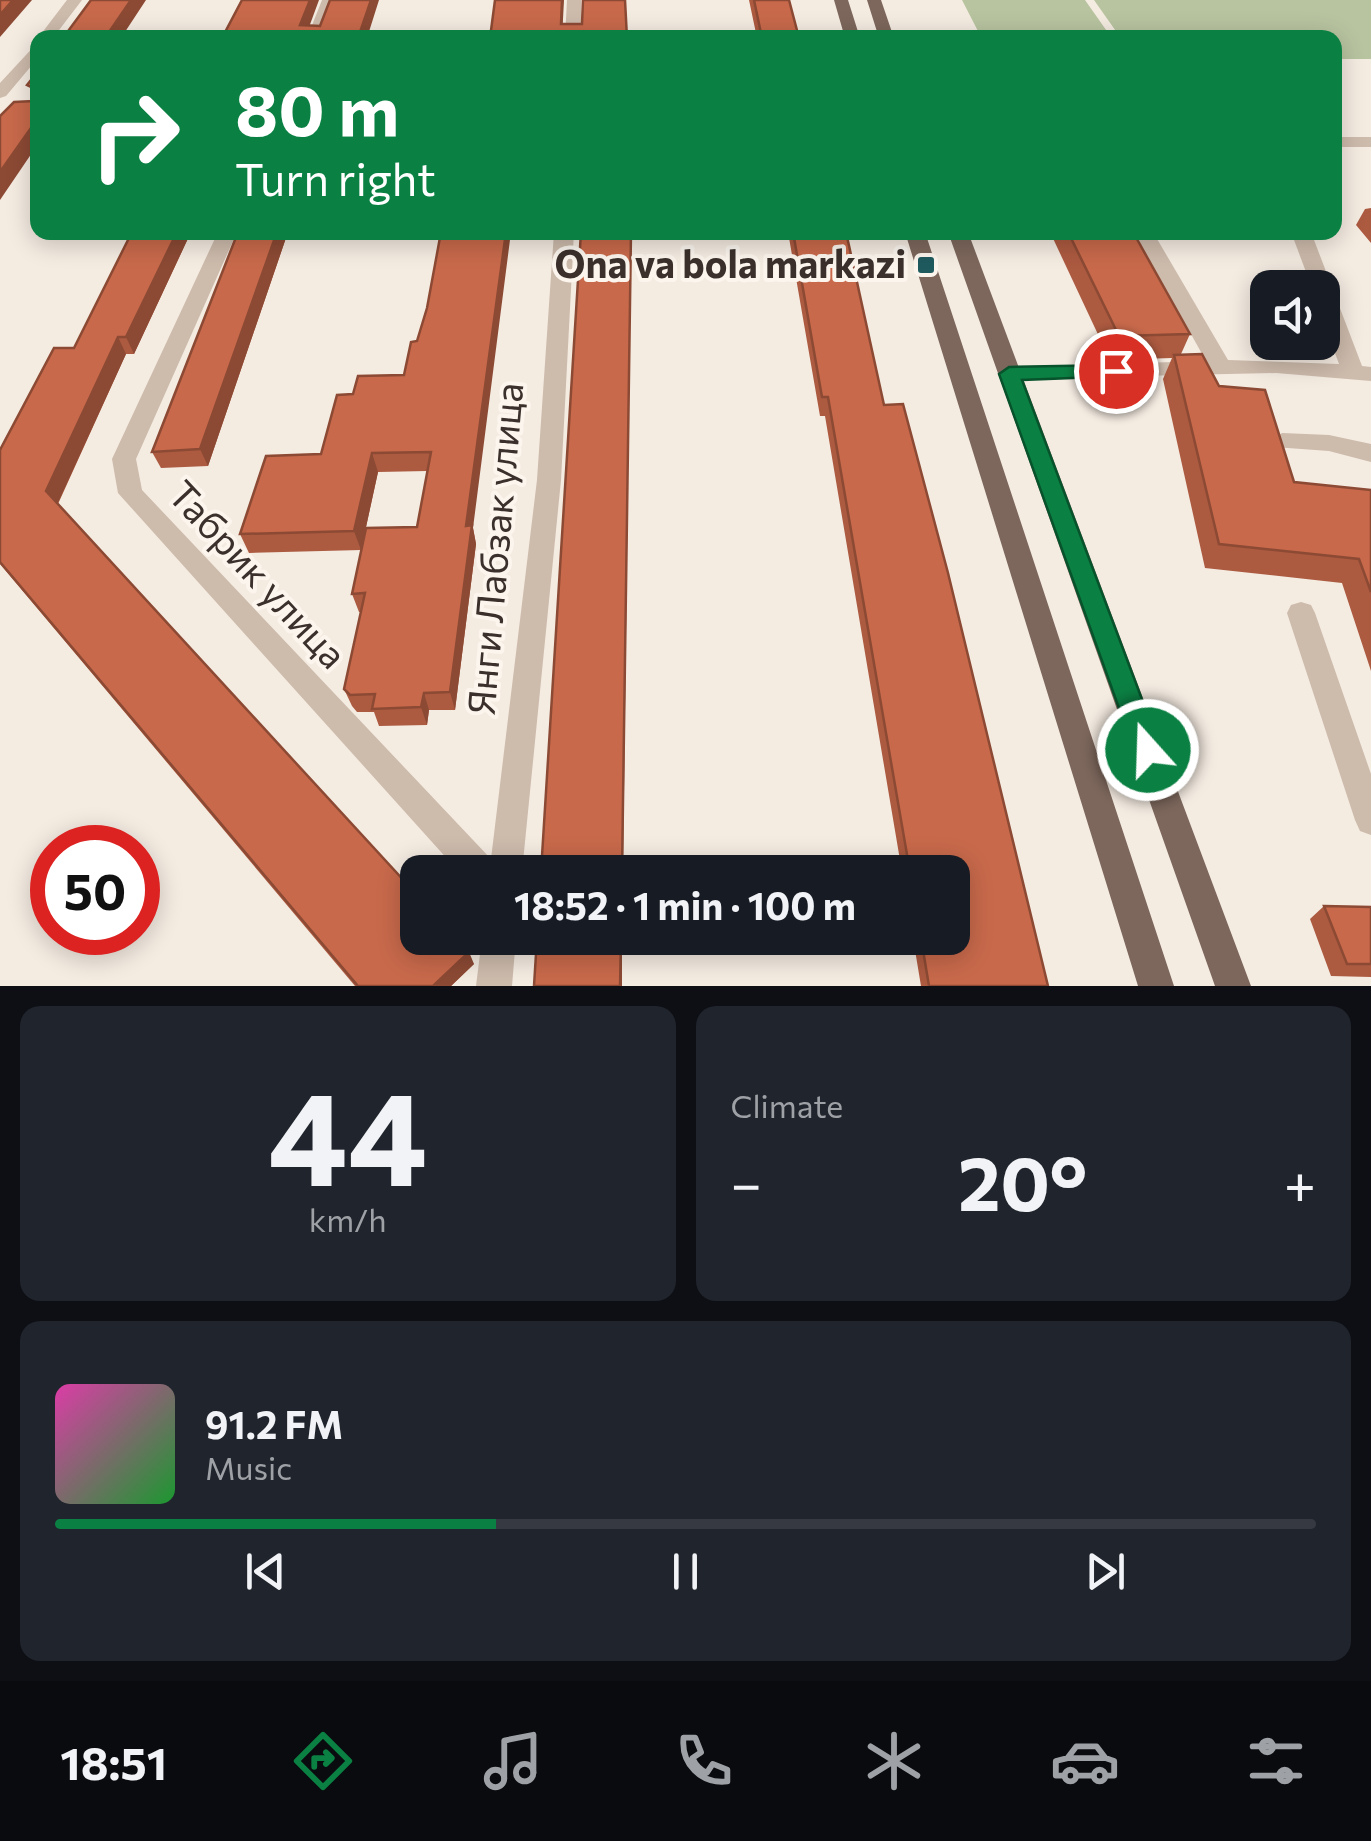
<!DOCTYPE html>
<meta charset="utf-8">
<style>
body{margin:0;font-family:Commissioner,sans-serif;background:#20242c;color:#f1f3f6;height:100vh;display:flex;flex-direction:column;font-size:38px;white-space:nowrap}
*{box-sizing:border-box;margin:0}
p{font-size:32px;color:#9ea1a6}
.icon{flex:none;width:55px;height:55px;fill:none;stroke:currentColor;stroke-width:2;stroke-linecap:round;stroke-linejoin:round}
.map{position:relative;height:986px;overflow:hidden}
.drawer{display:flex;flex-direction:column;gap:20px;padding:20px;background:#0d0f14;flex:1}
.drawer>*{flex:none}
.hud{position:absolute;left:30px;top:30px;width:1312px;height:210px;border-radius:20px;box-shadow:0 5px 25px #0003;background:#0b8043;color:#fff;overflow:hidden}
.buttons{position:absolute;left:1250px;top:270px;display:grid;gap:20px}
.buttons a{display:grid;place-items:center;width:90px;height:90px;border-radius:20px;background:#171b24;box-shadow:0 5px 25px #0003;font-size:50px}
.speed{position:absolute;left:30px;top:825px;display:flex;gap:20px;font-size:50px;font-weight:700;text-align:center}
.speed>*{display:grid;place-content:center;width:130px;height:130px;border-radius:50%;background:#171b24;box-shadow:0 5px 25px #0003;line-height:1}
.speed .limit{border:15px solid #d22;background:#fff;color:#111}
.pin{position:absolute;display:grid;place-items:center;width:85px;height:85px;color:#fff;margin:-42px;border:5px solid #fff;border-radius:50%;box-shadow:0 2px 10px #0007}
.me{position:absolute;width:110px;margin:-55px;rotate:340deg;stroke-linejoin:round;filter:drop-shadow(0 0 8px #0008)}
.turn{display:flex;align-items:center;gap:35px;height:210px;padding:0 40px;font-size:45px}
.turn .icon{width:130px;height:130px;stroke-width:2.5}
.turn b{display:block;font-size:70px;line-height:85px}
.big{font-size:75px;font-weight:700;line-height:1.1}
.drawer .widget{flex:1;display:flex;flex-direction:column;justify-content:center;gap:15px;min-width:0;padding:0 35px;border-radius:20px;background:#20242c}
.drawer .dial{align-items:center;gap:0}
.dial b{font-size:130px;line-height:1}
.song{display:flex;align-items:center;gap:30px}
.cover{width:120px;height:120px;border-radius:15px;background:linear-gradient(135deg,hsl(320 70% 55%),hsl(130 70% 35%))}
.played{height:10px;border-radius:5px;background:linear-gradient(90deg,#0b8043 35%,#363941 35%)}
.keys{display:flex;justify-content:space-around;direction:ltr}
.heat{display:flex;justify-content:space-between;align-items:center;font-size:55px;direction:ltr}
.drawer .tiles{flex:1;display:grid;gap:20px;grid-template-columns:1fr 1fr}
.widget:last-child{grid-column:span 2}
.trip{position:absolute;left:400px;top:855px;width:570px;height:100px;border-radius:20px;background:#171b24;box-shadow:0 5px 25px #0003;font-weight:700;line-height:100px;text-align:center}
.tab-bar{display:flex;height:160px;justify-content:space-around;align-items:center;background:#090b0e;color:#9ea1a6}
.tab-bar .icon{width:70px;height:70px}
.tab-bar .current{color:#0b8043}
.tab-bar b{font-size:45px;color:#f1f3f6}
.map>svg:first-child{display:block}
.green{fill:#b8c4a0}
.lines{fill:none;stroke-linecap:round;stroke-linejoin:round}
.minor{fill:#cdbbac;fill-rule:evenodd}
.major{fill:#7d675c;fill-rule:evenodd}
.wall{fill:#ac5a40}
.shaded-wall{fill:#8c4a34}
.building{fill:#c8694b;stroke:#8c4a34;stroke-width:2.5}
.route{fill:#0b8043;stroke:#07532c;stroke-width:2.5}
.poi-dot{fill:#1f5a5e;stroke:#fbf5ee;stroke-width:4}
.labels{text-anchor:middle;stroke-width:8;stroke-linejoin:round;paint-order:stroke}
.poi-label{font-size:38px;font-weight:bold;fill:#3b302b;stroke:#fbf5ee;text-anchor:end}
.street-label{font-size:38px;fill:#3b302b;stroke:#fbf5ee}
</style>
<div class="map">
<svg width="1371" height="986" viewBox="0 0 1371 986">
<rect width="100%" height="100%" fill="#f4ebe1"/>
<path class="green" d="M 962,0 L 1085,0 L 1111,37 L 981,37 Z
M 1094,0 L 1371,0 L 1371,59 L 1335,59 L 1335,38 L 1120,37 Z"/>
<g class="lines">
<path class="minor" d="M 67,0 L 82,0 L 53,38 L 38,38 Z
M 322,0 L 336,0 L 322,38 L 307,38 Z
M 567,0 L 581,0 L 581,38 L 565,38 Z
M 38,42 L 38,58 L 6,96 L 0,98 L 0,83 Z
M 1335,137 L 1371,137 L 1371,147 L 1335,147 Z
M 218,232 L 237,232 L 136,459 L 142,490 L 491,859 L 537,480 L 554,232 L 574,232 L 561,480 L 522,872 L 459,872 L 118,493 L 112,459 Z
M 1134,232 L 1153,232 L 1228,360 L 1339,364 L 1322,318 L 1322,288 L 1312,288 L 1291,232 L 1311,232 L 1362,366 L 1371,367 L 1371,381 L 1276,373 L 1001,379 L 998,374 L 1001,369 L 1009,367 L 1206,361 Z
M 1282,433 L 1329,435 L 1371,444 L 1371,462 L 1329,451 L 1274,447 L 1270,441 Z
M 1301,602 L 1311,605 L 1315,613 L 1371,774 L 1371,835 L 1360,831 L 1355,820 L 1287,613 L 1291,605 Z
M 482,938 L 516,938 L 512,986 L 476,986 Z"/>
<path class="major" d="M 834,0 L 848,0 L 860,38 L 845,38 Z
M 867,0 L 881,0 L 894,38 L 879,38 Z
M 905,232 L 925,232 L 1174,986 L 1138,986 Z
M 948,232 L 968,232 L 1251,986 L 1215,986 Z"/>
</g>
<path class="wall" d="M 749,0 L 789,0 L 799,38 L 757,38 Z
M 1371,208 L 1371,243 L 1356,225 L 1365,209 Z
M 132,232 L 191,232 L 134,354 L 126,354 L 58,504 L 474,964 L 451,986 L 355,986 L 0,564 L 0,450 L 74,348 Z
M 238,232 L 288,232 L 208,466 L 161,468 L 152,452 Z
M 788,232 L 846,232 L 884,405 L 1048,986 L 921,986 L 913,938 L 952,938 L 952,872 L 902,872 L 825,416 L 820,416 Z
M 1050,232 L 1133,232 L 1190,334 L 1181,354 L 1219,386 L 1294,482 L 1371,490 L 1371,671 L 1342,583 L 1205,568 L 1163,379 L 1172,358 L 1110,360 Z
M 404,375 L 473,528 L 476,544 L 455,710 L 429,710 L 427,725 L 379,726 L 374,712 L 357,712 L 352,706 L 344,689 L 361,612 L 359,612 L 352,594 L 417,527 L 427,471 L 378,472 L 361,550 L 249,553 L 240,534 L 321,454 L 353,394 Z
M 1324,906 L 1371,907 L 1371,977 L 1331,976 L 1310,919 Z"/>
<path class="shaded-wall" d="M 13,0 L 32,0 L 0,37 L 0,15 Z
M 131,0 L 146,0 L 121,38 L 105,38 Z
M 310,0 L 319,0 L 305,38 L 300,25 Z
M 371,0 L 379,0 L 367,38 L 358,38 Z
M 562,0 L 564,0 L 562,38 L 561,24 Z
M 38,118 L 38,144 L 0,200 L 0,172 Z
M 177,232 L 191,232 L 134,354 L 126,337 Z
M 277,232 L 288,232 L 208,466 L 200,449 Z
M 506,232 L 511,232 L 473,528 L 476,544 L 455,710 L 450,692 L 466,526 Z
M 631,232 L 623,872 L 622,872 Z
M 118,337 L 126,354 L 56,507 L 46,491 Z
M 372,453 L 378,472 L 361,550 L 354,531 Z
M 424,693 L 429,710 L 427,725 L 421,707 Z
M 621,938 L 622,938 L 622,986 L 620,986 Z
M 469,952 L 474,964 L 451,986 L 433,986 Z"/>
<path class="building" d="M 0,0 L 13,0 L 0,15 Z
M 91,0 L 131,0 L 105,38 L 63,38 Z
M 242,0 L 310,0 L 300,25 L 320,26 L 330,0 L 371,0 L 358,38 L 222,38 Z
M 495,0 L 562,0 L 561,24 L 582,24 L 583,0 L 625,0 L 627,38 L 490,38 Z
M 754,0 L 789,0 L 799,38 L 762,38 Z
M 38,71 L 38,118 L 0,172 L 0,116 L 14,102 L 34,101 L 35,89 L 27,85 Z
M 132,232 L 177,232 L 126,337 L 118,337 L 46,491 L 418,896 L 418,938 L 456,938 L 469,952 L 433,986 L 358,986 L 0,562 L 0,450 L 54,348 L 74,348 Z
M 238,232 L 277,232 L 200,449 L 152,452 Z
M 441,232 L 506,232 L 466,526 L 472,525 L 450,692 L 424,693 L 421,707 L 372,709 L 375,694 L 350,695 L 344,689 L 365,593 L 352,594 L 366,528 L 417,527 L 431,452 L 372,453 L 354,531 L 240,534 L 266,456 L 321,454 L 337,395 L 353,394 L 358,376 L 404,375 L 411,342 L 417,341 L 427,308 Z
M 581,232 L 631,232 L 622,872 L 541,872 Z
M 793,232 L 846,232 L 884,405 L 903,404 L 948,573 L 1048,986 L 929,986 L 921,938 L 952,938 L 952,872 L 910,872 L 828,397 L 822,397 Z
M 1068,232 L 1133,232 L 1190,334 L 1119,336 Z
M 1202,354 L 1219,386 L 1265,390 L 1294,482 L 1371,490 L 1371,592 L 1359,559 L 1219,544 L 1174,355 Z
M 1324,906 L 1371,907 L 1371,964 L 1347,964 Z
M 537,938 L 621,938 L 620,986 L 534,986 Z"/>
<path class="route" d="M 1116,365 L 1123,367 L 1123,376 L 1022,380 L 1161,750 L 1157,759 L 1148,763 L 1138,759 L 1134,750 L 999,374 L 1009,367 Z"/>
<rect class="poi-dot" x="916" y="255" width="20" height="20" rx="5"/>
<g class="labels">
<g class="poi-label">
<text x="906" y="278">Ona va bola markazi</text>
</g>
<g class="street-label">
<text transform="translate(496 549) rotate(-85)" y="13">Янги Лабзак улица</text>
<text transform="translate(257 575) rotate(47)" y="13">Табрик улица</text>
</g>
</g>
</svg>
<div class="buttons">
<a><svg class="icon" aria-label="sound" viewBox="0 0 24 24"><path d="M4 9h4l5-4v14l-5-4H4zM17 9q2 3 0 6"/></svg></a>
</div>
<div class="speed"><div class="limit">50</div></div>
<div class="pin" style="left:1116px;top:371px;background:#d93025"><svg class="icon" aria-label="arrive" viewBox="0 0 24 24"><path d="M6 21V4h12l-3 4 3 4H6"/></svg></div>
<svg class="me" style="left:1148px;top:750px" viewBox="-20 -20 40 40"><circle r="17" fill="#0b8043" stroke="#fff" stroke-width="3"/><path d="M0-11L8 9 0 5-8 9z" fill="#fff"/></svg>
<div class="trip">18:52 · 1 min · 100 m</div>
<div class="hud">
<div class="turn"><svg class="icon" aria-label="right" viewBox="0 0 24 24"><path d="M7 20v-9h11M14 6l5 5-5 5"/></svg><div><b>80 m</b>Turn right</div></div>
</div>
</div>
<section class="drawer">
<div class="tiles">
<div class="widget dial"><b>44</b><p>km/h</p></div>
<div class="widget"><p>Climate</p>
<div class="heat"><a>−</a><b class="big">20°</b><a>+</a></div>
</div>
<div class="widget">
<div class="song"><i class="cover"></i><div><b>91.2 FM</b><p>Music</p></div></div>
<div class="played"></div>
<div class="keys"><svg class="icon" aria-label="previous" viewBox="0 0 24 24"><path d="M18 5L8 12l10 7zM5 5v14"/></svg><svg class="icon" aria-label="pause" viewBox="0 0 24 24"><path d="M8 5v14M16 5v14"/></svg><svg class="icon" aria-label="next" viewBox="0 0 24 24"><path d="M6 5l10 7-10 7zM19 5v14"/></svg></div>
</div>
</div>
</section>
<nav class="tab-bar">
<b>18:51</b>
<svg class="icon current" aria-label="directions" viewBox="0 0 24 24"><path d="M12 3l9 9-9 9-9-9zM9 14v-3h6M13 9l2 2-2 2"/></svg>
<svg class="icon" aria-label="music" viewBox="0 0 24 24"><path d="M9 18V5l10-2v13"/><circle cx="6" cy="18" r="3"/><circle cx="16" cy="16" r="3"/></svg>
<svg class="icon" aria-label="phone" viewBox="0 0 24 24"><path d="M5 4h4l2 5-3 2q2 4 5 5l2-3 5 2v4C11 20 4 13 5 4z"/></svg>
<svg class="icon" aria-label="climate" viewBox="0 0 24 24"><path d="M12 3v18M4 7l16 10M4 17L20 7"/></svg>
<svg class="icon" aria-label="car" viewBox="0 0 24 24"><path d="M5 17H2v-5l4-1 3-4h7l3 4 3 1v5h-3M9 17h6M6 11h13"/><circle cx="7" cy="17" r="2"/><circle cx="17" cy="17" r="2"/></svg>
<svg class="icon" aria-label="filters" viewBox="0 0 24 24"><path d="M4 7h16M4 17h16"/><circle cx="9" cy="7" r="2"/><circle cx="15" cy="17" r="2"/></svg>
</nav>
